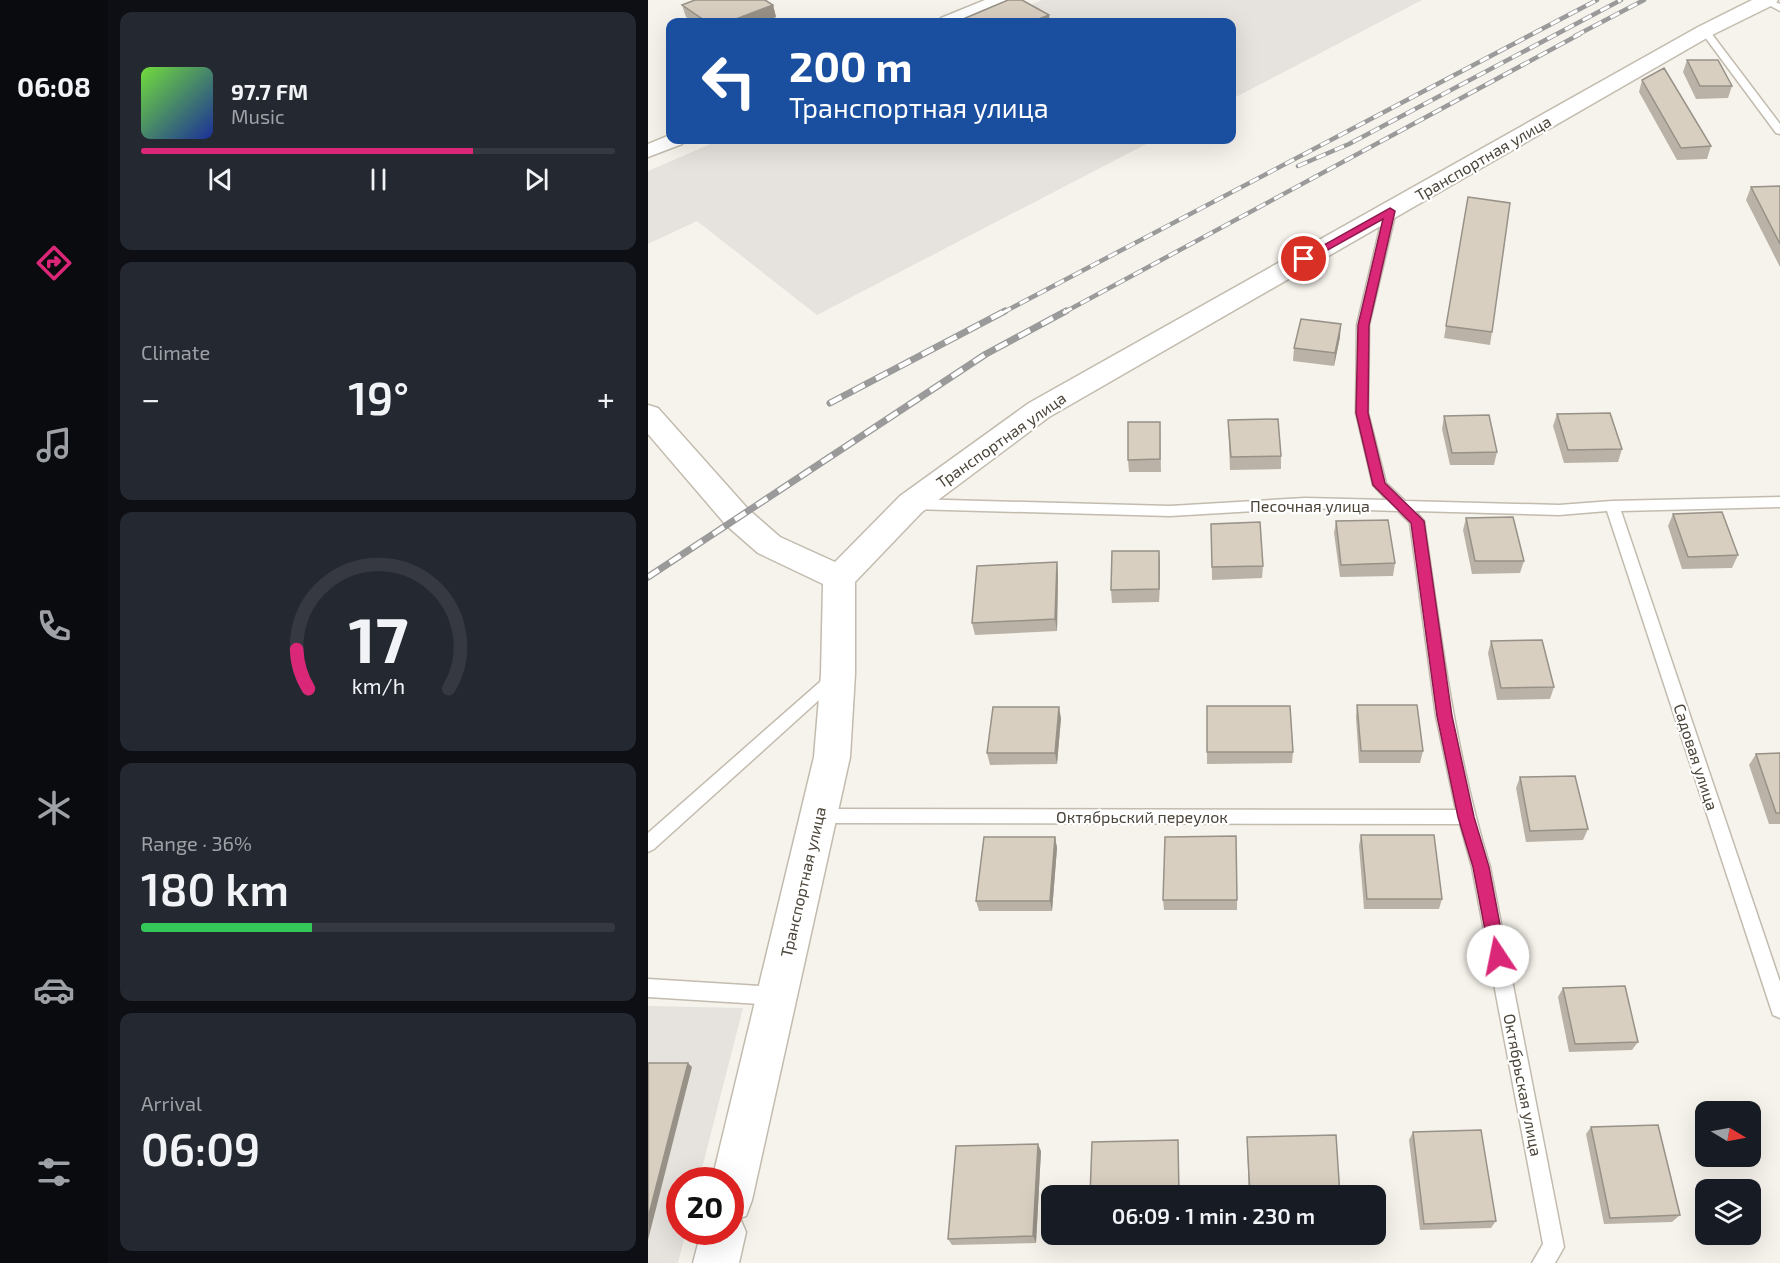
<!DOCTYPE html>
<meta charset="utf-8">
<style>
body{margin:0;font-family:"Exo 2",sans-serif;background:#242831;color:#f1f3f6;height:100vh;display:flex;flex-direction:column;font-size:22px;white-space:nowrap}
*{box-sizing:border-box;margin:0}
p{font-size:20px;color:#9ea1a6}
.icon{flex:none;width:33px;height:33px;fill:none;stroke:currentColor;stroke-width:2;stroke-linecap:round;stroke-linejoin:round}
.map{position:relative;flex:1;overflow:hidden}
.panel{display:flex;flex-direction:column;gap:12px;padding:12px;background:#0d0f14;width:540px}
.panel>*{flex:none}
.banner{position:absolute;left:18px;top:18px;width:570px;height:126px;border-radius:12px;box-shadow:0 6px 24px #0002;background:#1a4fa0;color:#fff;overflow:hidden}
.needle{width:39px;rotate:100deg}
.controls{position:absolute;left:1047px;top:1101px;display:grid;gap:12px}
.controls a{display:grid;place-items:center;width:66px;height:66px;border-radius:12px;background:#171b24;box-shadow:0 6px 24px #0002;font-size:30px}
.speed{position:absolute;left:18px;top:1167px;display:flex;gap:12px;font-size:30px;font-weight:700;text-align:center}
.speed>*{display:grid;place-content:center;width:78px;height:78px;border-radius:50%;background:#171b24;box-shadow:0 6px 24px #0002;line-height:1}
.speed .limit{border:9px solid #d22;background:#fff;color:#111}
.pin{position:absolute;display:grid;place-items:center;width:51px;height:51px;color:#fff;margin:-26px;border:3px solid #fff;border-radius:50%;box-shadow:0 2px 6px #0007}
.me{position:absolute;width:66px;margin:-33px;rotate:349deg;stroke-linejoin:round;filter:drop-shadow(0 0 4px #0008)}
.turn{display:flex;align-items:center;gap:21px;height:126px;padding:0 24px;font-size:27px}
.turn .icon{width:78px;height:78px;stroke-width:2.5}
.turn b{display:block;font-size:42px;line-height:51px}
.big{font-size:45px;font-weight:600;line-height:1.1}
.panel .widget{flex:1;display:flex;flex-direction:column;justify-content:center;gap:9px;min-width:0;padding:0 21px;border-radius:12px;background:#242831}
.panel .dial{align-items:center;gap:0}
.dial svg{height:156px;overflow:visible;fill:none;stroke:#363941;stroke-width:7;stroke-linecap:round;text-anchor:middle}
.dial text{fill:#f1f3f6;stroke:none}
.song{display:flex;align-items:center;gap:18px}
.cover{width:72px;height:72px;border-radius:9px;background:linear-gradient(135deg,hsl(100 70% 55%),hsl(230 70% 35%))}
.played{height:6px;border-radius:3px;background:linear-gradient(90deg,#db2777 70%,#363941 70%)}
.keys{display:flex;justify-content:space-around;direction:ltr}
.heat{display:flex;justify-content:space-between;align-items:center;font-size:33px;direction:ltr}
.charge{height:9px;border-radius:4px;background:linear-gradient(90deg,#34c759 36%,#363941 0)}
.trip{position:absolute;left:393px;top:1185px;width:345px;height:60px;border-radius:12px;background:#171b24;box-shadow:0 6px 24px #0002;font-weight:600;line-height:60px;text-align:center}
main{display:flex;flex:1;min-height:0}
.tabs{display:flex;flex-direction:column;width:108px;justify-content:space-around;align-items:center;background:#090b0e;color:#9ea1a6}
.tabs .icon{width:42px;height:42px}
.tabs .on{color:#db2777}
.tabs b{font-size:27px;color:#f1f3f6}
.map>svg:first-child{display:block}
.industrial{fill:#e6e2dd}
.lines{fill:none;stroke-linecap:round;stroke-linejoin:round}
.service-casing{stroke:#c2bbae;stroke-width:3}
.minor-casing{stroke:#c2bbae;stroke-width:3}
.tertiary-casing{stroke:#c2bbae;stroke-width:3}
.service{fill:#fff;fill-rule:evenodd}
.minor{fill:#fff;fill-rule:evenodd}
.tertiary{fill:#fff;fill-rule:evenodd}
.rail-far1-casing{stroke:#9a9a9a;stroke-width:4.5}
.rail-casing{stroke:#9a9a9a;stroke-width:7}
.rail-far1{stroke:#fff;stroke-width:3;stroke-dasharray:10;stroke-linecap:butt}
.rail{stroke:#fff;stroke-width:4.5;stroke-dasharray:13;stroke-linecap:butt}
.wall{fill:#bab2a6}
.shaded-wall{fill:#979187}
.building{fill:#d8cfc1;stroke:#979187;stroke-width:1.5}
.route{fill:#db2777;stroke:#8e194d;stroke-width:1.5}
.labels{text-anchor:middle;stroke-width:4.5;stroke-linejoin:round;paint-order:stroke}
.street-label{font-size:16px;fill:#4b4439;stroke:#fff}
</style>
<main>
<nav class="tabs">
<b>06:08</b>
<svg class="icon on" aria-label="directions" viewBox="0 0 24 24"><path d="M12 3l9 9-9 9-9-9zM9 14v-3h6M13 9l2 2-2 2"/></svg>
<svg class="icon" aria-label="music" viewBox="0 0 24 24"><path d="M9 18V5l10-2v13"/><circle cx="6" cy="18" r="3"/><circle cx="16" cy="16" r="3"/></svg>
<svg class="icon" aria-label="phone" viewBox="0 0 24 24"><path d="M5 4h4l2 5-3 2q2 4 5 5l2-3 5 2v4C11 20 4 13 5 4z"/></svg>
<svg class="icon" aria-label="climate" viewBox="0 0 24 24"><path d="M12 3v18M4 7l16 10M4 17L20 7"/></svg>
<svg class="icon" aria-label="car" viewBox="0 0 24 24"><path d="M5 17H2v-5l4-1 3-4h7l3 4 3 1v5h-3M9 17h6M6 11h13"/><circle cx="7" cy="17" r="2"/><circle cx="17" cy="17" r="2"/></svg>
<svg class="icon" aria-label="filters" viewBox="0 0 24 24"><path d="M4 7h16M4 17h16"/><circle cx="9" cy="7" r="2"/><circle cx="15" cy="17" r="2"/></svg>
</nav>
<section class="panel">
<div class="widget">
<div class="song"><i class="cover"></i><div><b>97.7 FM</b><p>Music</p></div></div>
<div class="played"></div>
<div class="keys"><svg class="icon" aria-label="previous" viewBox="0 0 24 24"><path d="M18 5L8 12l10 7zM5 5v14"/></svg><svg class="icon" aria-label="pause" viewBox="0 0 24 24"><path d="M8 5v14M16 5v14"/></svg><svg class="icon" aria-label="next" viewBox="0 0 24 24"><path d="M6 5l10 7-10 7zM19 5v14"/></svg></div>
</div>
<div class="widget"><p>Climate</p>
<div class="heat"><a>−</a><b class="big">19°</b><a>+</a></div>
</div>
<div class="widget dial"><svg viewBox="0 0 100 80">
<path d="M14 69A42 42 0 1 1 86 69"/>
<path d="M14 69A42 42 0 0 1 8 49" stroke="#db2777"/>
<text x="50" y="56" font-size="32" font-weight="700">17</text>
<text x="50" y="72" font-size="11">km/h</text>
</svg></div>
<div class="widget"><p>Range · 36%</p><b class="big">180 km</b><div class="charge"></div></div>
<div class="widget"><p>Arrival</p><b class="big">06:09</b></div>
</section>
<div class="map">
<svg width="1132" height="1263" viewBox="0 0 1132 1263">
<rect width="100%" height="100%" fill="#f6f3ec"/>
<path class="industrial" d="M 394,0 L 774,0 L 584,99 L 584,22 L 342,22 Z
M 72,140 L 506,140 L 169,315 L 49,221 L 0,244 L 0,171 Z
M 0,1006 L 95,1008 L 51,1180 L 32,1180 L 32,1232 L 38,1232 L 30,1263 L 0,1263 Z"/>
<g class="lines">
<defs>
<path id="service" d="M 1123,0 L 1132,4 L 1132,11 L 1113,1 Z
M 1054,29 L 1060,29 L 1132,124 L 1132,134 L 1128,133 L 1054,33 Z
M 742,208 L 748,211 L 721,325 L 720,413 L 738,483 L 757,501 L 911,505 L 964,501 L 1132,497 L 1132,507 L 973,511 L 1132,982 L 1132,1018 L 1125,1015 L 1123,1009 L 959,511 L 911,515 L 767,511 L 776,521 C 793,638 807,753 842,867 L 916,1247 L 907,1263 L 884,1263 L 895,1244 L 824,867 L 812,824 L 170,823 L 164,821 L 162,816 L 164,811 L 170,809 L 808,810 L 788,716 L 762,523 L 750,511 L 657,508 L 522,516 L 263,509 L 256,504 L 263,499 L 522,506 L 657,498 L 739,500 L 725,485 L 708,413 L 709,325 L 736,211 Z
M 186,672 L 191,674 L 194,678 L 191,682 L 6,849 L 0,852 L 0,833 L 181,674 Z
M 0,979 L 129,987 L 135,990 L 138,996 L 135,1002 L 129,1005 L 0,997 Z"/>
<path id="minor" d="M 337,0 L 362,0 L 359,4 L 315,22 L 291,22 L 293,18 Z
M 22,135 L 22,140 L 37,140 L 34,144 L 0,157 L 0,144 Z"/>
<path id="tertiary" d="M 1104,0 L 1130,0 L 1127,4 L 1064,35 L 401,417 L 274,512 L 207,582 L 207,674 L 202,757 L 104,1200 L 98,1216 L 92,1218 L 98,1232 L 91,1263 L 45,1263 L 53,1232 L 82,1232 L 82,1180 L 64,1180 L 166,757 L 173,674 L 175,584 L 110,553 L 78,525 L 0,434 L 0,405 L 10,408 L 100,509 L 132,537 L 187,562 L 252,496 L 381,403 L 1050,27 Z"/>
</defs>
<use href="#service" class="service-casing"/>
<use href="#minor" class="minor-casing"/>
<use href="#tertiary" class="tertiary-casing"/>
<use href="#service" class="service"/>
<use href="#minor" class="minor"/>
<use href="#tertiary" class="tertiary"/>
<defs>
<path id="rail-far1" d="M 927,36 L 996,0
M 650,166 L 701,144 L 973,0
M 354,313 L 949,0
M 415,313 L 932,34"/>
<path id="rail" d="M 182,403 L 357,311
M 0,577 L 338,354 L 418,311"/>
</defs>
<use href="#rail-far1" class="rail-far1-casing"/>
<use href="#rail" class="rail-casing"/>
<use href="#rail-far1" class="rail-far1"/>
<use href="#rail" class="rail"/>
</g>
<path class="wall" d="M 34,5 L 125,5 L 128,17 L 115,22 L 46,22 L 38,17 Z
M 1039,60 L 1084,86 L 1080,98 L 1048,99 L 1035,72 Z
M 994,80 L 1063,146 L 1059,159 L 1029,160 L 991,92 Z
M 1132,186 L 1132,267 L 1098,200 L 1103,187 Z
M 820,197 L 844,332 L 842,345 L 796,338 Z
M 692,337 L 686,366 L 645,361 L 646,348 Z
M 909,414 L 974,449 L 970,462 L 916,463 L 905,426 Z
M 796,416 L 849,452 L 846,465 L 802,465 L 794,429 Z
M 580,420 L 633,456 L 633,469 L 582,470 Z
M 512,422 L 513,472 L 481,472 L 480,460 Z
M 1025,514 L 1090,555 L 1084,568 L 1034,569 L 1020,526 Z
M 818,518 L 876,561 L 872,573 L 824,574 L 815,530 Z
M 688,521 L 747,563 L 745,576 L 692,577 L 686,533 Z
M 563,524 L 615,566 L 614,578 L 564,580 Z
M 409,562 L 410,575 L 409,631 L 327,635 L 324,623 Z
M 512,563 L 511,602 L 464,603 L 463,590 Z
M 843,641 L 906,687 L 902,699 L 849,700 L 840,653 Z
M 709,705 L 775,751 L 772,763 L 711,763 L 708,717 Z
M 559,706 L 645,752 L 644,763 L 559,764 Z
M 413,718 L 409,764 L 342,765 L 339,753 Z
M 1132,753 L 1132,824 L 1121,824 L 1101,765 L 1108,754 Z
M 872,777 L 940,829 L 935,840 L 878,842 L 868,788 Z
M 713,835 L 794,899 L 791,909 L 716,909 L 711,846 Z
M 407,837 L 409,848 L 404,911 L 331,911 L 328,901 Z
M 515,900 L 589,900 L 589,910 L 516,910 Z
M 915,988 L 990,1042 L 984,1050 L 921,1052 L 910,997 Z
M 943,1127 L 1032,1215 L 1024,1222 L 956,1224 L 938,1134 Z
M 765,1132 L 848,1221 L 843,1228 L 772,1230 L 761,1140 Z
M 599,1137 L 692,1196 L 601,1196 L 599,1145 Z
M 393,1151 L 388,1243 L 304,1245 L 300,1239 Z
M 441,1234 L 532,1234 L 532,1238 L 443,1241 Z
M 603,1234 L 640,1234 L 603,1236 Z"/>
<path class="shaded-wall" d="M 125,5 L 128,17 L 115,22 L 80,22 Z
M 401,15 L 402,22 L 383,22 Z
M 693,324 L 692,337 L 686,366 L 687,353 Z
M 511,551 L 512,563 L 511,602 Z
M 409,562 L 410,575 L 409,631 L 407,619 Z
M 411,707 L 413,718 L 409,764 L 407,753 Z
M 407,837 L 409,848 L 404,911 L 402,901 Z
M 40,1063 L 44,1067 L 0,1240 L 0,1218 Z
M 390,1144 L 393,1151 L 388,1243 L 385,1236 Z"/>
<path class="building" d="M 47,0 L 117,0 L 125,5 L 80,22 L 59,22 L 34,5 Z
M 360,0 L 374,0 L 401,15 L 383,22 L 308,22 Z
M 1039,60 L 1070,60 L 1084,86 L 1052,86 Z
M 1016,68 L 1063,146 L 1033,148 L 994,80 Z
M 1132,186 L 1132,244 L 1103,187 Z
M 820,197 L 862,203 L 844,332 L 798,326 Z
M 653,319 L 693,324 L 687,353 L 646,348 Z
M 962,413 L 974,449 L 920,450 L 909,414 Z
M 841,415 L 849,452 L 804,453 L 796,416 Z
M 630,419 L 633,456 L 583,457 L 580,420 Z
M 480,422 L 512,422 L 512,459 L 480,460 Z
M 1074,512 L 1090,555 L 1040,557 L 1025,514 Z
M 865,517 L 876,561 L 827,561 L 818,518 Z
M 740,520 L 747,563 L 693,565 L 688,521 Z
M 612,522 L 615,566 L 564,567 L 563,524 Z
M 464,551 L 511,551 L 511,589 L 463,590 Z
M 409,562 L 407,619 L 324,623 L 329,566 Z
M 894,640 L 906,687 L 853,688 L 843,641 Z
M 709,705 L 769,705 L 775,751 L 713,751 Z
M 559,706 L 642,706 L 645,752 L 559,752 Z
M 345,707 L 411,707 L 407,753 L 339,753 Z
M 1132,753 L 1132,813 L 1128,813 L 1108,754 Z
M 927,776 L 940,829 L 882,831 L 872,777 Z
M 713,835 L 786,835 L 794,899 L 719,899 Z
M 588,836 L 589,900 L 515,900 L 517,837 Z
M 336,837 L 407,837 L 402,901 L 328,901 Z
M 977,986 L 990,1042 L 927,1044 L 915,988 Z
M 0,1063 L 40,1063 L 0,1218 Z
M 1010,1125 L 1032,1215 L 962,1218 L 943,1127 Z
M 833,1130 L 848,1221 L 776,1224 L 765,1132 Z
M 688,1135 L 692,1196 L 602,1196 L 599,1137 Z
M 530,1140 L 531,1196 L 442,1196 L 444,1142 Z
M 390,1144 L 385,1236 L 300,1239 L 308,1146 Z"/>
<path class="route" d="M 742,208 L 747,211 L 721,325 L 720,413 L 737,483 L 776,521 L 804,716 L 826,817 L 841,867 L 858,956 L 856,962 L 850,964 L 844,962 L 842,956 L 825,867 L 810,817 L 789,716 L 763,523 L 725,485 L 708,413 L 710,325 L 735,219 L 660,261 L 651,259 Z"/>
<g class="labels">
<g class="street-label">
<text transform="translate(835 158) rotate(-30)" y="6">Транспортная улица</text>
<text transform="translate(353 440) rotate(-35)" y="6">Транспортная улица</text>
<text x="662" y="512">Песочная улица</text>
<text transform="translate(1048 757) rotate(72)" y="6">Садовая улица</text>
<text x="494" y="823">Октябрьский переулок</text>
<text transform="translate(155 882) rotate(-77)" y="6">Транспортная улица</text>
<text transform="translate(875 1085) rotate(79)" y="6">Октябрьская улица</text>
</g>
</g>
</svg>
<div class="controls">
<a><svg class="needle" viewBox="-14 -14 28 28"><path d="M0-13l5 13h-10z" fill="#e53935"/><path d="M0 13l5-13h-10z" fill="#9ea1a6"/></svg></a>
<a><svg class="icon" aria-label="layers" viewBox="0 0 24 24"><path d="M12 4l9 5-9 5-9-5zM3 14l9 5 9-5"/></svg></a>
</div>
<div class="speed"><div class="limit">20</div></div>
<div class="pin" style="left:656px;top:259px;background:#d93025"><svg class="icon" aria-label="arrive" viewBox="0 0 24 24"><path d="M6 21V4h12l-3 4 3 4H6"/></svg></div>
<svg class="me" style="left:850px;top:956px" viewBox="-20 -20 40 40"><circle r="19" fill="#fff"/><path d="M0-13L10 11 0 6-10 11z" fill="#db2777"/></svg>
<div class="trip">06:09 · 1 min · 230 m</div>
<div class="banner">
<div class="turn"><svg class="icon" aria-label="left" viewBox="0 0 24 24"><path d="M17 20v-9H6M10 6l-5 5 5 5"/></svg><div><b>200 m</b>Транспортная улица</div></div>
</div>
</div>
</main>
